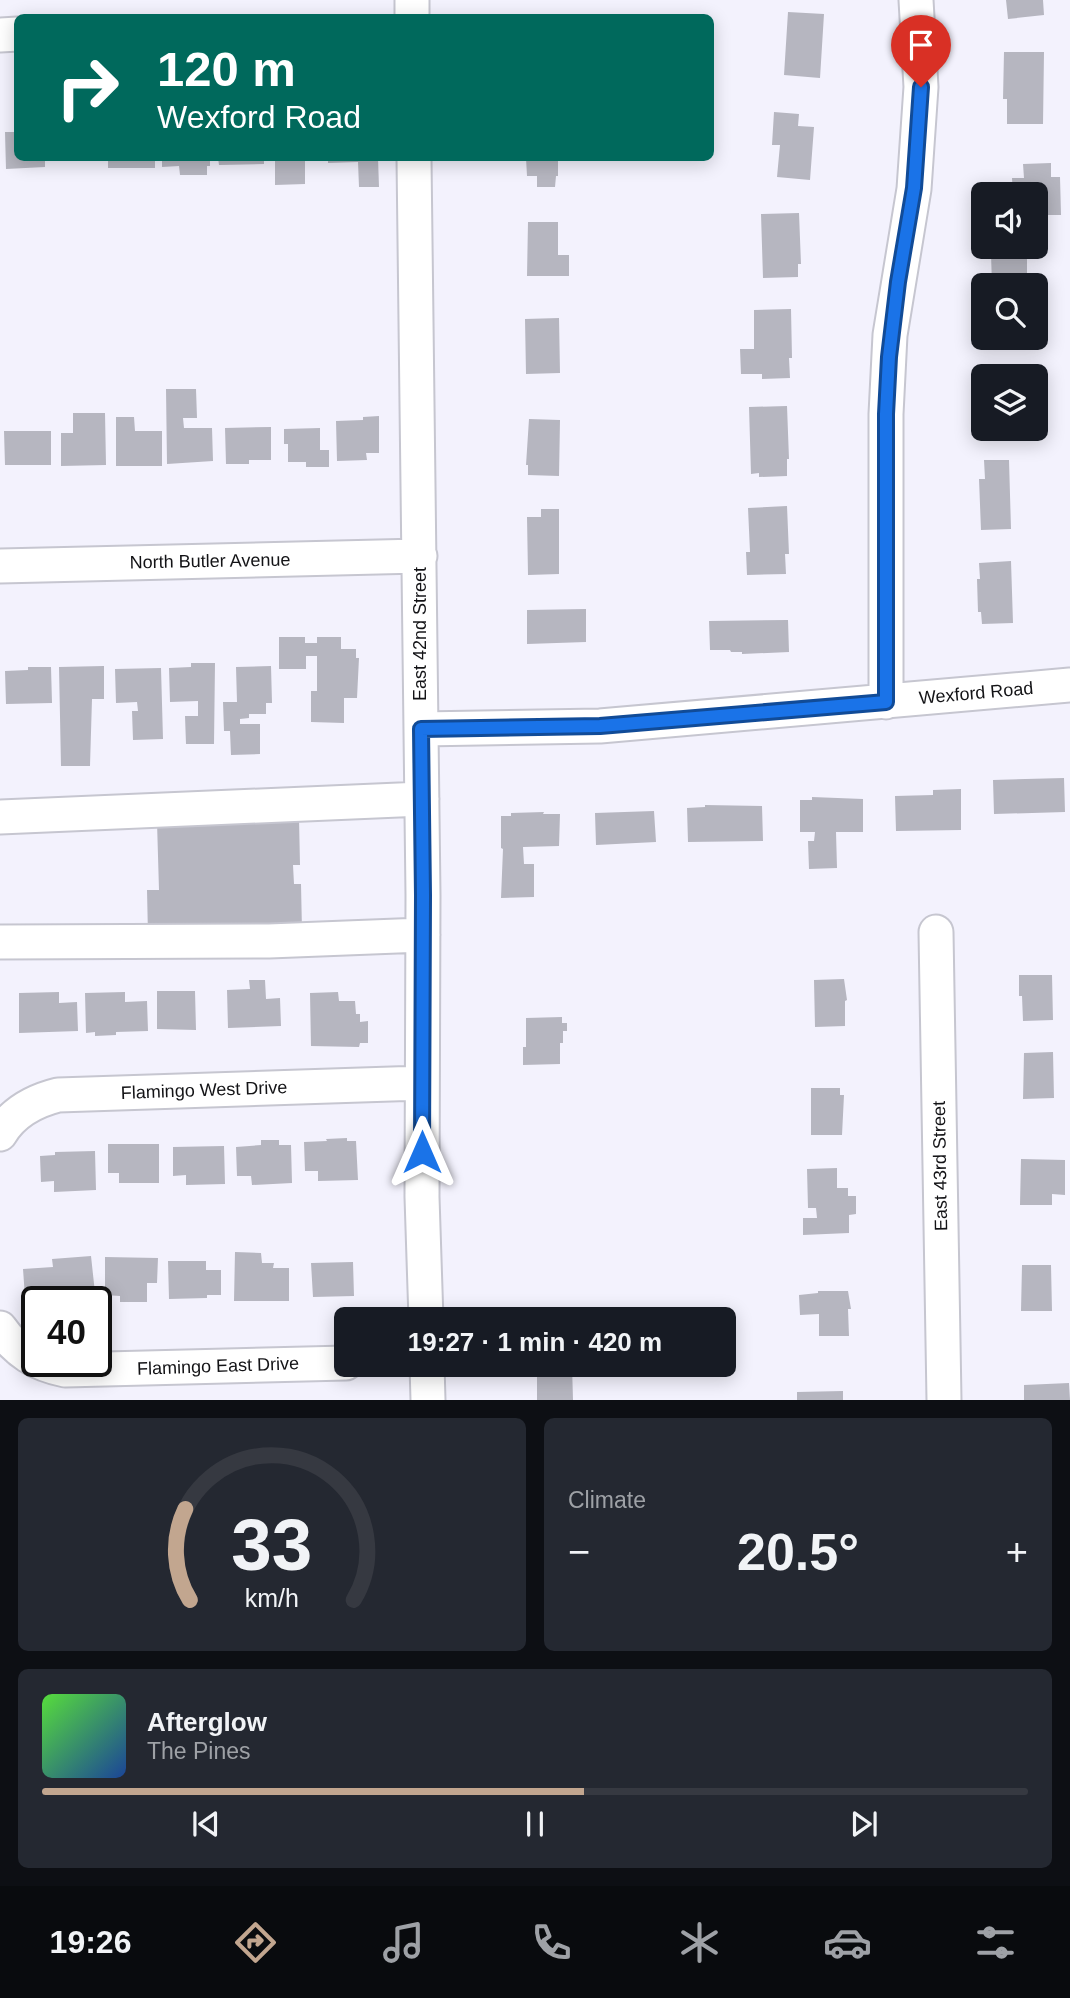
<!DOCTYPE html>
<meta charset="utf-8">
<style>
body{margin:0;font-family:Arial,sans-serif;background:#242831;color:#f1f3f6;height:100vh;display:flex;flex-direction:column;font-size:26px;white-space:nowrap}
*{box-sizing:border-box;margin:0}
p{font-size:23px;color:#9ea1a6}
.icon{flex:none;width:38px;height:38px;fill:none;stroke:currentColor;stroke-width:2;stroke-linecap:round;stroke-linejoin:round}
.map{position:relative;height:1400px;overflow:hidden}
.details{display:flex;flex-direction:column;gap:18px;padding:18px;background:#0d0f14;flex:1}
.details>*{flex:none}
.top-card{position:absolute;left:14px;top:14px;width:700px;height:147px;border-radius:10px;box-shadow:0 4px 18px #0003;background:#00695c;color:#fff;overflow:hidden}
.tools{position:absolute;left:971px;top:182px;display:grid;gap:14px}
.tools a{display:grid;place-items:center;width:77px;height:77px;border-radius:10px;background:#171b24;box-shadow:0 4px 18px #0003;font-size:35px}
.speed{position:absolute;left:21px;top:1286px;display:flex;gap:14px;font-size:35px;font-weight:700;text-align:center}
.speed>*{display:grid;place-content:center;width:91px;height:91px;border-radius:50%;background:#171b24;box-shadow:0 4px 18px #0003;line-height:1}
.speed .limit{border:4px solid #111;border-radius:10px;background:#fff;color:#111}
.pin{position:absolute;display:grid;place-items:center;width:60px;height:60px;color:#fff;margin:-72px -30px;border-radius:50% 50% 50% 0;rotate:-45deg;box-shadow:0 0 7px #0007}
.pin .icon{rotate:45deg}
.me{position:absolute;width:77px;margin:-38px;rotate:0deg;stroke-linejoin:round;filter:drop-shadow(0 0 5px #0008)}
.turn{display:flex;align-items:center;gap:24px;height:147px;padding:0 28px;font-size:32px}
.turn .icon{width:91px;height:91px;stroke-width:2.5}
.turn b{display:block;font-size:49px;line-height:60px}
.big{font-size:52px;font-weight:700;line-height:1.1}
.details .tile{flex:1;display:flex;flex-direction:column;justify-content:center;gap:10px;min-width:0;padding:0 24px;border-radius:10px;background:#242831}
.details .dial{align-items:center;gap:0}
.dial svg{height:182px;overflow:visible;fill:none;stroke:#363941;stroke-width:7;stroke-linecap:round;text-anchor:middle}
.dial text{fill:#f1f3f6;stroke:none}
.song{display:flex;align-items:center;gap:21px}
.cover{width:84px;height:84px;border-radius:10px;background:linear-gradient(135deg,hsl(110 70% 55%),hsl(220 70% 35%))}
.played{height:7px;border-radius:4px;background:linear-gradient(90deg,#c2a68f 55%,#363941 55%)}
.keys{display:flex;justify-content:space-around;direction:ltr}
.heat{display:flex;justify-content:space-between;align-items:center;font-size:38px;direction:ltr}
.details .tiles{flex:1;display:grid;gap:18px;grid-template-columns:1fr 1fr}
.tile:last-child{grid-column:span 2}
.trip{position:absolute;left:334px;top:1307px;width:402px;height:70px;border-radius:10px;background:#171b24;box-shadow:0 4px 18px #0003;font-weight:700;line-height:70px;text-align:center}
.dock{display:flex;height:112px;justify-content:space-around;align-items:center;background:#090b0e;color:#9ea1a6}
.dock .icon{width:49px;height:49px}
.dock .current{color:#c2a68f}
.dock b{font-size:32px;color:#f1f3f6}
.map>svg:first-child{display:block}
.building{fill:#b6b6c0}
.lines{fill:none;stroke-linecap:round;stroke-linejoin:round}
.minor-casing{stroke:#c6c6d0;stroke-width:37}
.minor{stroke:#fff;stroke-width:33}
.route-casing{stroke:#114b97;stroke-width:18}
.route{stroke:#1a73e8;stroke-width:12}
.labels{text-anchor:middle;stroke-width:5;stroke-linejoin:round;paint-order:stroke}
.street-label{font-size:18px;fill:#131316;stroke:#fff}
</style>
<div class="map">
<svg width="1070" height="1400" viewBox="0 0 1070 1400">
<rect width="100%" height="100%" fill="#f3f2fd"/>
<path class="building" d="M 1006,0 L 1043,0 L 1044,15 L 1008,19 Z
M 788,12 L 824,14 L 820,78 L 784,75 Z
M 1004,52 L 1044,52 L 1043,124 L 1007,124 L 1007,99 L 1003,99 Z
M 774,112 L 799,114 L 798,126 L 814,127 L 810,180 L 777,177 L 780,145 L 772,145 Z
M 5,132 L 18,132 L 18,158 L 45,158 L 45,167 L 6,169 Z
M 108,158 L 155,158 L 155,168 L 108,168 Z
M 162,158 L 210,158 L 210,166 L 207,166 L 207,175 L 180,175 L 179,166 L 162,167 Z
M 218,158 L 264,158 L 264,164 L 219,165 Z
M 275,158 L 305,158 L 305,184 L 275,185 Z
M 328,158 L 378,158 L 379,187 L 359,187 L 358,162 L 328,163 Z
M 526,158 L 558,158 L 558,176 L 556,176 L 555,187 L 537,187 L 537,176 L 527,176 Z
M 1051,163 L 1051,177 L 1060,177 L 1061,215 L 1036,215 L 1036,194 L 1013,194 L 1012,178 L 1024,178 L 1023,164 Z
M 799,213 L 801,264 L 798,264 L 798,277 L 763,278 L 761,214 Z
M 528,222 L 558,222 L 558,255 L 569,255 L 569,276 L 527,276 Z
M 1027,253 L 1027,285 L 992,285 L 991,254 Z
M 791,309 L 792,358 L 789,358 L 790,378 L 762,379 L 762,374 L 741,374 L 740,349 L 754,349 L 754,310 Z
M 559,318 L 560,373 L 526,374 L 525,319 Z
M 1022,365 L 1022,376 L 986,376 L 985,366 Z
M 166,389 L 196,389 L 197,418 L 183,418 L 184,428 L 212,428 L 213,461 L 167,464 Z
M 977,395 L 984,395 L 984,420 L 978,420 Z
M 787,406 L 789,459 L 787,459 L 787,476 L 759,477 L 759,473 L 751,474 L 749,407 Z
M 73,413 L 105,413 L 106,465 L 61,466 L 61,433 L 73,433 Z
M 379,416 L 379,453 L 366,453 L 367,460 L 337,461 L 336,421 L 363,420 L 363,417 Z
M 116,417 L 134,417 L 135,431 L 162,431 L 162,466 L 116,466 Z
M 529,419 L 560,420 L 559,476 L 528,475 L 528,465 L 526,465 Z
M 271,427 L 271,460 L 249,460 L 249,464 L 226,464 L 225,428 Z
M 320,428 L 320,450 L 329,450 L 329,467 L 306,467 L 306,462 L 288,462 L 288,444 L 284,444 L 284,429 Z
M 4,431 L 51,431 L 51,465 L 5,465 Z
M 984,460 L 1009,460 L 1011,529 L 981,530 L 979,479 L 985,479 Z
M 787,506 L 789,554 L 785,554 L 786,574 L 747,575 L 746,552 L 750,552 L 748,508 Z
M 541,509 L 559,509 L 559,574 L 528,575 L 527,517 L 541,517 Z
M 1011,561 L 1013,623 L 982,624 L 981,612 L 978,612 L 977,579 L 980,579 L 979,563 Z
M 586,609 L 586,642 L 527,644 L 527,610 Z
M 788,620 L 789,652 L 742,654 L 742,652 L 731,652 L 730,650 L 710,650 L 709,621 Z
M 279,637 L 305,637 L 305,643 L 317,643 L 317,637 L 341,637 L 341,649 L 356,649 L 356,658 L 359,658 L 357,698 L 344,698 L 344,723 L 311,722 L 311,691 L 317,691 L 317,656 L 306,656 L 306,669 L 279,669 Z
M 191,663 L 215,663 L 214,744 L 186,744 L 185,716 L 198,716 L 198,701 L 170,702 L 169,668 L 191,667 Z
M 104,666 L 104,699 L 92,699 L 90,766 L 61,766 L 59,667 Z
M 271,666 L 272,703 L 266,703 L 266,714 L 249,714 L 249,718 L 240,719 L 240,724 L 260,724 L 260,754 L 231,755 L 230,731 L 224,731 L 223,702 L 237,702 L 236,667 Z
M 28,667 L 51,667 L 52,703 L 6,704 L 5,671 L 28,670 Z
M 161,668 L 163,739 L 133,740 L 132,711 L 138,711 L 137,702 L 116,703 L 115,669 Z
M 1064,778 L 1065,812 L 994,814 L 993,780 Z
M 961,789 L 961,830 L 896,831 L 895,796 L 933,795 L 933,790 Z
M 812,797 L 863,799 L 863,832 L 836,832 L 837,868 L 809,869 L 808,841 L 814,841 L 815,832 L 800,832 L 800,800 L 812,800 Z
M 705,805 L 762,806 L 763,841 L 688,842 L 687,808 L 705,807 Z
M 654,811 L 656,842 L 596,845 L 595,813 Z
M 544,812 L 543,814 L 560,814 L 559,846 L 523,847 L 524,864 L 534,864 L 534,897 L 501,898 L 503,849 L 501,848 L 501,816 L 511,816 L 511,813 Z
M 299,818 L 300,865 L 293,865 L 294,884 L 301,884 L 302,931 L 148,936 L 147,890 L 159,890 L 157,822 Z
M 1019,975 L 1052,975 L 1053,1020 L 1023,1021 L 1022,996 L 1019,996 Z
M 844,979 L 847,1000 L 845,1001 L 845,1026 L 815,1027 L 814,980 Z
M 249,980 L 265,980 L 266,999 L 280,998 L 281,1026 L 228,1028 L 227,990 L 250,989 Z
M 157,991 L 195,991 L 196,1030 L 157,1029 Z
M 59,992 L 59,1003 L 77,1002 L 78,1031 L 19,1033 L 19,993 Z
M 125,992 L 125,1002 L 147,1001 L 148,1031 L 116,1032 L 116,1035 L 95,1036 L 95,1032 L 86,1033 L 85,993 Z
M 338,992 L 339,1001 L 355,1001 L 356,1014 L 360,1014 L 360,1022 L 368,1021 L 368,1043 L 360,1043 L 359,1047 L 311,1046 L 310,993 Z
M 562,1017 L 562,1023 L 567,1023 L 567,1031 L 563,1031 L 563,1043 L 560,1043 L 560,1064 L 523,1065 L 523,1047 L 526,1047 L 526,1018 Z
M 1053,1052 L 1054,1098 L 1023,1099 L 1024,1053 Z
M 811,1088 L 840,1088 L 840,1095 L 844,1095 L 842,1135 L 811,1135 Z
M 347,1138 L 347,1141 L 356,1141 L 358,1180 L 318,1181 L 318,1171 L 305,1171 L 304,1142 L 327,1141 L 326,1139 Z
M 261,1140 L 279,1140 L 279,1145 L 291,1145 L 292,1183 L 252,1185 L 251,1176 L 237,1176 L 236,1147 L 261,1145 Z
M 108,1144 L 159,1144 L 159,1183 L 119,1183 L 119,1173 L 108,1173 Z
M 224,1146 L 225,1184 L 186,1185 L 186,1175 L 173,1176 L 173,1147 Z
M 95,1151 L 96,1190 L 54,1192 L 54,1181 L 41,1182 L 40,1156 L 55,1155 L 55,1152 Z
M 1021,1159 L 1065,1160 L 1065,1195 L 1052,1194 L 1052,1205 L 1020,1205 Z
M 837,1168 L 837,1188 L 848,1188 L 848,1196 L 856,1196 L 856,1214 L 849,1215 L 849,1233 L 803,1235 L 803,1218 L 817,1218 L 816,1208 L 808,1208 L 807,1169 Z
M 235,1252 L 261,1253 L 262,1263 L 274,1263 L 273,1268 L 289,1268 L 289,1301 L 234,1301 Z
M 91,1256 L 96,1302 L 71,1302 L 70,1298 L 54,1299 L 54,1296 L 25,1297 L 23,1269 L 53,1267 L 52,1259 Z
M 105,1257 L 158,1258 L 157,1283 L 147,1283 L 147,1302 L 120,1302 L 120,1296 L 105,1295 Z
M 168,1261 L 206,1261 L 206,1270 L 221,1270 L 221,1295 L 207,1295 L 207,1298 L 169,1299 Z
M 353,1262 L 354,1296 L 313,1297 L 311,1263 Z
M 1022,1265 L 1051,1265 L 1052,1311 L 1021,1311 Z
M 818,1291 L 848,1291 L 851,1309 L 848,1309 L 849,1336 L 819,1336 L 819,1314 L 800,1315 L 799,1295 L 818,1293 Z
M 537,1365 L 572,1365 L 573,1400 L 537,1400 Z
M 1069,1383 L 1070,1400 L 1024,1400 L 1024,1385 Z
M 843,1391 L 843,1400 L 797,1400 L 797,1392 Z"/>
<g class="lines">
<defs>
<path id="minor" d="M 412,0 L 412,18
M 0,35 L 18,34
M 414,158 L 423,895 L 422,1197 L 426,1320
M 0,566 L 420,556
M 886,702 L 886,414 L 890,335 L 914,189 L 921,87 L 916,0
M 421,729 L 600,726 L 1070,685
M 0,817 L 422,799
M 936,932 L 944,1400
M 0,942 L 269,941 L 423,935
M 0,1134 C 13,1112 34,1101 58,1095 L 422,1083
M 0,1328 C 17,1352 36,1364 65,1370 L 346,1363
M 427,1365 L 428,1400"/>
</defs>
<use href="#minor" class="minor-casing"/>
<use href="#minor" class="minor"/>
</g>
<g class="lines">
<defs>
<path id="route" d="M 422,1152 L 423,895 L 421,729 L 600,726 L 886,702 L 886,414 L 889,357 L 898,282 L 914,188 L 921,87"/>
</defs>
<use href="#route" class="route-casing"/>
<use href="#route" class="route"/>
</g>
<g class="labels">
<g class="street-label">
<text transform="translate(210 561) rotate(-1)" y="6">North Butler Avenue</text>
<text transform="translate(420 634) rotate(-90)" y="6">East 42nd Street</text>
<text transform="translate(976 693) rotate(-5)" y="6">Wexford Road</text>
<text transform="translate(204 1090) rotate(-2)" y="6">Flamingo West Drive</text>
<text transform="translate(940 1166) rotate(-91)" y="6">East 43rd Street</text>
<text transform="translate(218 1366) rotate(-2)" y="6">Flamingo East Drive</text>
</g>
</g>
</svg>
<div class="tools">
<a><svg class="icon" aria-label="sound" viewBox="0 0 24 24"><path d="M4 9h4l5-4v14l-5-4H4zM17 9q2 3 0 6"/></svg></a>
<a><svg class="icon" aria-label="search" viewBox="0 0 24 24"><circle cx="10" cy="10" r="6"/><path d="M15 15l6 6"/></svg></a>
<a><svg class="icon" aria-label="layers" viewBox="0 0 24 24"><path d="M12 4l9 5-9 5-9-5zM3 14l9 5 9-5"/></svg></a>
</div>
<div class="speed"><div class="limit">40</div></div>
<div class="pin" style="left:921px;top:87px;background:#d93025"><svg class="icon" aria-label="arrive" viewBox="0 0 24 24"><path d="M6 21V4h12l-3 4 3 4H6"/></svg></div>
<svg class="me" style="left:422px;top:1152px" viewBox="-20 -20 40 40"><path d="M0-17L14 15 0 8-14 15z" fill="#1a73e8" stroke="#fff" stroke-width="4"/></svg>
<div class="trip">19:27 · 1 min · 420 m</div>
<div class="top-card">
<div class="turn"><svg class="icon" aria-label="right" viewBox="0 0 24 24"><path d="M7 20v-9h11M14 6l5 5-5 5"/></svg><div><b>120 m</b>Wexford Road</div></div>
</div>
</div>
<section class="details">
<div class="tiles">
<div class="tile dial"><svg viewBox="0 0 100 80">
<path d="M14 69A42 42 0 1 1 86 69"/>
<path d="M14 69A42 42 0 0 1 12 29" stroke="#c2a68f"/>
<text x="50" y="56" font-size="32" font-weight="700">33</text>
<text x="50" y="72" font-size="11">km/h</text>
</svg></div>
<div class="tile"><p>Climate</p>
<div class="heat"><a>−</a><b class="big">20.5°</b><a>+</a></div>
</div>
<div class="tile">
<div class="song"><i class="cover"></i><div><b>Afterglow</b><p>The Pines</p></div></div>
<div class="played"></div>
<div class="keys"><svg class="icon" aria-label="previous" viewBox="0 0 24 24"><path d="M18 5L8 12l10 7zM5 5v14"/></svg><svg class="icon" aria-label="pause" viewBox="0 0 24 24"><path d="M8 5v14M16 5v14"/></svg><svg class="icon" aria-label="next" viewBox="0 0 24 24"><path d="M6 5l10 7-10 7zM19 5v14"/></svg></div>
</div>
</div>
</section>
<nav class="dock">
<b>19:26</b>
<svg class="icon current" aria-label="directions" viewBox="0 0 24 24"><path d="M12 3l9 9-9 9-9-9zM9 14v-3h6M13 9l2 2-2 2"/></svg>
<svg class="icon" aria-label="music" viewBox="0 0 24 24"><path d="M9 18V5l10-2v13"/><circle cx="6" cy="18" r="3"/><circle cx="16" cy="16" r="3"/></svg>
<svg class="icon" aria-label="phone" viewBox="0 0 24 24"><path d="M5 4h4l2 5-3 2q2 4 5 5l2-3 5 2v4C11 20 4 13 5 4z"/></svg>
<svg class="icon" aria-label="climate" viewBox="0 0 24 24"><path d="M12 3v18M4 7l16 10M4 17L20 7"/></svg>
<svg class="icon" aria-label="car" viewBox="0 0 24 24"><path d="M5 17H2v-5l4-1 3-4h7l3 4 3 1v5h-3M9 17h6M6 11h13"/><circle cx="7" cy="17" r="2"/><circle cx="17" cy="17" r="2"/></svg>
<svg class="icon" aria-label="filters" viewBox="0 0 24 24"><path d="M4 7h16M4 17h16"/><circle cx="9" cy="7" r="2"/><circle cx="15" cy="17" r="2"/></svg>
</nav>
